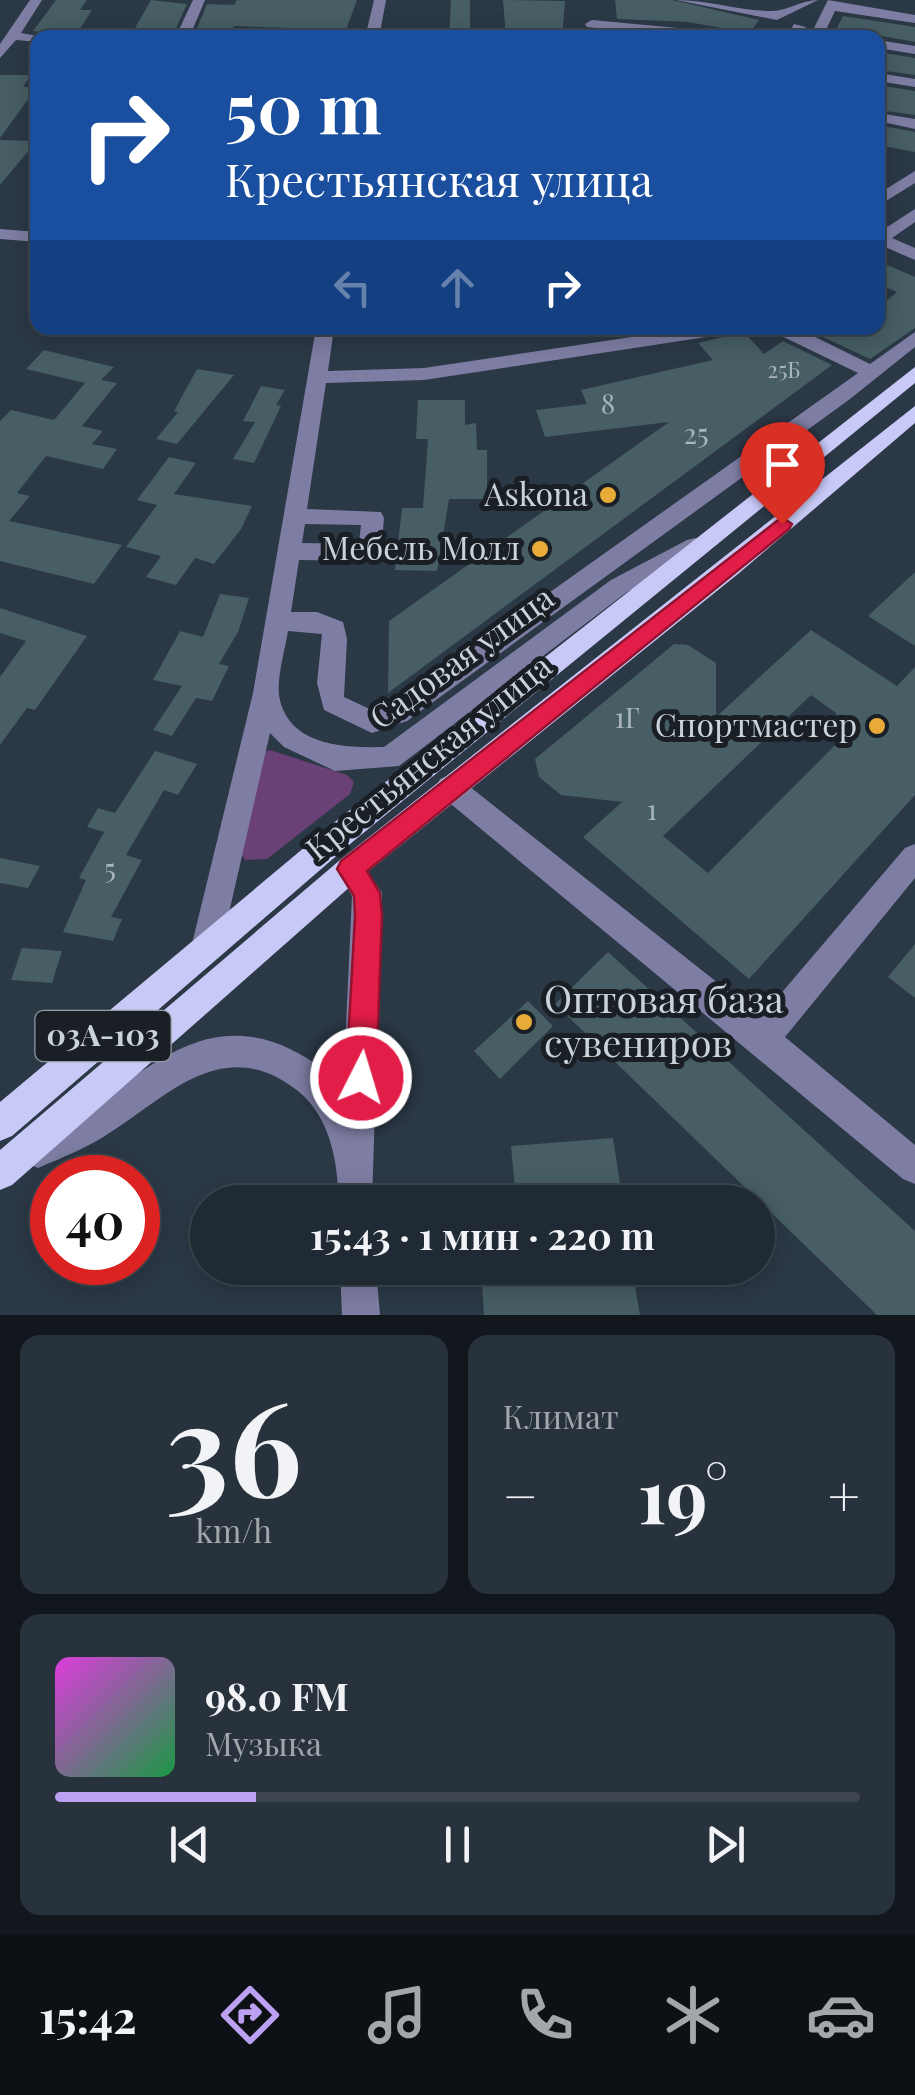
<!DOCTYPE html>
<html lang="ru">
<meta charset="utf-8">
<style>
body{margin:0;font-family:"Playfair Display",serif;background:#28323c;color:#f1f3f6;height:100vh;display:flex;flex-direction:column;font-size:38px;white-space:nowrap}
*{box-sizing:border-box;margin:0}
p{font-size:32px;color:#a2a7ac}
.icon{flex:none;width:55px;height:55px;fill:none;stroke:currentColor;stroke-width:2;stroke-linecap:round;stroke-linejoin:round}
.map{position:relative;height:1315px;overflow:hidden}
.panel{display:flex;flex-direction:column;gap:20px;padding:20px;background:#12171d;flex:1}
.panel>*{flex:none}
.hud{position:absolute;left:30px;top:30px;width:855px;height:305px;border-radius:20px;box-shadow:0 5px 25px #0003,0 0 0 2px #3d464f;background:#1a4fa0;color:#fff;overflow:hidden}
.speed{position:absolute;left:30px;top:1155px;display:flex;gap:20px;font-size:50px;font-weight:700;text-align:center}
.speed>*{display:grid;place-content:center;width:130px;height:130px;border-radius:50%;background:#202a34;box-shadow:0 5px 25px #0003,0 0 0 2px #3d464f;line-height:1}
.speed .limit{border:15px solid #d22;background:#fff;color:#111}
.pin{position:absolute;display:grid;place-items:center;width:85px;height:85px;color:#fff;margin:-102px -42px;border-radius:50% 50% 50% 0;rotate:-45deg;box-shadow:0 0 10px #0007}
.pin .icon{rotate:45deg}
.me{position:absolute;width:110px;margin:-55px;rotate:5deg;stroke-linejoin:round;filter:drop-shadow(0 0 8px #0008)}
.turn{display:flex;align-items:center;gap:35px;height:210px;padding:0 30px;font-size:45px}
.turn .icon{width:130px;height:130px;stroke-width:2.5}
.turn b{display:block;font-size:70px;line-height:85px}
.lanes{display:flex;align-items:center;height:95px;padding:0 30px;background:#0003;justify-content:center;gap:50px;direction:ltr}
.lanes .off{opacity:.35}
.big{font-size:75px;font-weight:700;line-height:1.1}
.panel .widget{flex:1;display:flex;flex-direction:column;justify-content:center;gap:15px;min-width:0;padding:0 35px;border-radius:20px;background:#28323c}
.panel .dial{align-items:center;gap:0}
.dial b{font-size:130px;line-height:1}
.song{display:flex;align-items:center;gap:30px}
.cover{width:120px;height:120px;border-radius:15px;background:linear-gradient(135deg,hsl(300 70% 55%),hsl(140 70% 35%))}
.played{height:10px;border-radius:5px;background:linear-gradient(90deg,#bca0f2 25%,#3d464f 25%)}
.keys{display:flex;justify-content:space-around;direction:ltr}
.heat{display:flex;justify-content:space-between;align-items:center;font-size:55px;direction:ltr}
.panel .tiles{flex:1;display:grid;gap:20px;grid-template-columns:1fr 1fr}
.widget:last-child{grid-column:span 2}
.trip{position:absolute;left:190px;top:1185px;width:585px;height:100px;border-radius:50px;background:#202a34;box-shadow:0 5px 25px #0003,0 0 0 2px #3d464f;font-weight:700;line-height:100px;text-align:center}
.tabs{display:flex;height:160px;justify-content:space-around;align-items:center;background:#0d1115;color:#a2a7ac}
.tabs .icon{width:70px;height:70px}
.tabs .active{color:#bca0f2}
.tabs b{font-size:45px;color:#f1f3f6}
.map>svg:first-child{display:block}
.green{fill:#694176}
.building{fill:#465e64;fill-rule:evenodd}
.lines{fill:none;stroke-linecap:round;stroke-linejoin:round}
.minor{fill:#7e7ea4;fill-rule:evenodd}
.major{fill:#c8c9f7;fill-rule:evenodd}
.route{fill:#e11d48;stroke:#92132f;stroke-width:2.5}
.poi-dot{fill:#e8ab37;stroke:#191f25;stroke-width:4}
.labels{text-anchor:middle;stroke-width:10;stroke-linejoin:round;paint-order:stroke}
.far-number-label{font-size:22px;fill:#a9b5bd}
.number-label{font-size:28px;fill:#a9b5bd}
.shield{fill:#191f25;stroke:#959ca4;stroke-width:2.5}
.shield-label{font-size:30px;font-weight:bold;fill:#cad2db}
.poi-label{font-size:32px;fill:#cad2db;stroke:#191f25;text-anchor:end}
.street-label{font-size:32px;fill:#cad2db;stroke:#191f25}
.near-poi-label{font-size:38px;fill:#cad2db;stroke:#191f25;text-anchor:start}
</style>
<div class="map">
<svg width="915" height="1315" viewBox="0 0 915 1315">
<rect width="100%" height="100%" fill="#2b3846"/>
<path class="green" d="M 270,750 L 347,775 L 354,782 L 350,794 L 267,859 L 245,860 L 240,852 L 261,753 Z"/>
<path class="building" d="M 56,0 L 87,0 L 80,10 L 92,10 L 76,35 L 33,31 Z
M 151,0 L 187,4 L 172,37 L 131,35 Z
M 237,0 L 357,0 L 346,30 L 234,26 L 228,38 L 193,38 L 207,4 L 234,5 Z
M 451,0 L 470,0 L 470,38 L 449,38 Z
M 503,0 L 565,1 L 562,38 L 506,38 Z
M 615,0 L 672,0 L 759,20 L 750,33 L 688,22 L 617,19 Z
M 843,16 L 915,27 L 915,42 L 837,28 Z
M 878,52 L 915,58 L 915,75 L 878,70 Z
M 0,75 L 31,75 L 23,87 L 37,87 L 0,138 Z
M 878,85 L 915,91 L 915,115 L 878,110 Z
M 878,125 L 915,132 L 915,152 L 878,145 Z
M 0,140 L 37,141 L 0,185 Z
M 878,261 L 915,277 L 915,328 L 870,359 L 804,328 L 878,328 L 878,308 L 897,292 L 878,284 Z
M 744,332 L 764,354 L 783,341 L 832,365 L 388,693 L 389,621 L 669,422 L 545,437 L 536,410 L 587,404 L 581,390 L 713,360 L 698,343 Z
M 44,350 L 114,367 L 101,380 L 117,383 L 82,426 L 103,431 L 92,444 L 117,449 L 103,469 L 46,456 L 17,493 L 30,496 L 9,521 L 122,545 L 94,584 L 0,561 L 0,421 L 11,410 L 54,420 L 85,383 L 26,369 Z
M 197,369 L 234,375 L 177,444 L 156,439 L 178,412 L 174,411 Z
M 261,386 L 285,390 L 276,405 L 281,406 L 254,463 L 233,459 L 255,422 L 243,421 Z
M 418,400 L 465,400 L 465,425 L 476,423 L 477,450 L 487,450 L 487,499 L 449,499 L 437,571 L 395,570 L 402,508 L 423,508 L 428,439 L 416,439 Z
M 169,457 L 196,463 L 174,494 L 252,506 L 241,529 L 214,564 L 195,558 L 176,585 L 146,577 L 161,556 L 126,547 L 157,505 L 137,500 Z
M 915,572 L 915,646 L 868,616 Z
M 220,594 L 249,598 L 238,632 L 219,664 L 229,666 L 212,701 L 196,698 L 172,736 L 153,730 L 182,686 L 153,680 L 180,631 L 203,637 Z
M 0,608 L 87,636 L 35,710 L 27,708 L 0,745 L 0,677 L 26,641 L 0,633 Z
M 811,630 L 897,686 L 915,667 L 915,795 L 749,979 L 583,837 L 622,802 L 561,795 L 539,777 L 535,759 L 674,644 L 688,645 L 716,663 L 716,717 ZM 811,695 L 836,713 L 841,739 L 708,873 L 663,836 Z
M 155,751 L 197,764 L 178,795 L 164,790 L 126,855 L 142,860 L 111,917 L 122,919 L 113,941 L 63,932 L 86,880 L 79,878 L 104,832 L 87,827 L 98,808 L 115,813 Z
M 0,858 L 40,866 L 28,888 L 0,883 Z
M 915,944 L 915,998 L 888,977 Z
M 22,948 L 62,951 L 52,983 L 11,980 Z
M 608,952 L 915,1231 L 915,1315 L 877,1315 L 555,1004 Z
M 528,1001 L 553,1026 L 500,1079 L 474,1051 Z
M 613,1138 L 623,1202 L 516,1202 L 511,1146 Z
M 481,1268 L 632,1268 L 640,1315 L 484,1315 Z"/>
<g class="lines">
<path class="minor" d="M 30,0 L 42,0 L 21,33 L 49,38 L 38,38 L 38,42 L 16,40 L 0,58 L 0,44 Z
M 193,0 L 205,0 L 189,38 L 175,38 Z
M 374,0 L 386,0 L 379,38 L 365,38 Z
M 676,0 C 708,0 740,11 772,11 C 788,11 801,0 818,0 L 777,20 Z
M 828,0 L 915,15 L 915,23 L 835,11 L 822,38 L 809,38 Z
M 592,20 L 742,34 L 748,38 L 694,38 L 587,27 L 585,24 Z
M 794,24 L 806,27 L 799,38 L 786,38 Z
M 878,40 L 915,46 L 915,54 L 878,48 Z
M 878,73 L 915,79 L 915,87 L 878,81 Z
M 878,113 L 915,119 L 915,129 L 878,121 Z
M 915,171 L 915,183 L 878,206 L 878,194 Z
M 915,209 L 915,222 L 892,238 L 915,248 L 915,260 L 878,244 L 878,233 Z
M 0,229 L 38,232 L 38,242 L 0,239 Z
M 316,328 L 334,328 L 328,371 L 424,368 L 692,328 L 735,328 L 726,334 L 424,380 L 326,383 L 307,509 L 381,512 L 384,518 L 381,553 L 369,561 L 299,560 L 291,612 L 317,612 L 343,622 L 347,639 L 344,697 L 374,711 L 390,706 L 858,373 L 765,328 L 797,328 L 870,364 L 915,332 L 915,347 L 850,399 L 407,721 L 372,733 L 324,710 L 317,683 L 322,634 L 288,631 C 285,650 277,676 279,695 C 287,746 344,748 384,747 L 611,580 L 687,540 L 695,538 L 706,546 L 703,552 L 627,592 L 399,766 L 335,771 L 284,747 L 270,733 L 221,948 L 217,958 L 206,962 L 195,958 L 191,948 L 253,693 ZM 305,524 L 361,525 L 359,544 L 302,543 Z
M 450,775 L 460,779 L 761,1017 L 905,848 L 915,844 L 915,878 L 785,1037 L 915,1145 L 915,1184 L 903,1179 L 440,795 L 436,787 L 440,779 Z
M 350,856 L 360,860 L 382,893 L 372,1202 L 338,1202 C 339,1165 330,1116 298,1091 C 226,1035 174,1090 114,1130 C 91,1146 64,1157 38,1168 L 26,1163 L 21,1151 L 26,1139 C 47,1129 69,1121 88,1108 C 154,1065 207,1010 290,1049 C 312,1060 331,1072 343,1092 L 352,896 L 336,869 L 340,860 Z
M 340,1268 L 376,1268 L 380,1315 L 342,1315 Z"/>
<path class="major" d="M 915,367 L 915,383 L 356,839 L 12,1136 L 0,1141 L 0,1102 L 336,821 Z
M 915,406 L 915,423 L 738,574 L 360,878 L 12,1185 L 0,1190 L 0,1150 L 340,860 Z"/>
</g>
<path class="route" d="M 782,517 L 792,524 L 789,529 L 367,871 L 380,893 L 382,916 L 376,1078 L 371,1089 L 361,1093 L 350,1089 L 346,1078 L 355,916 L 354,896 L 337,869 L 341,861 Z"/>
<g class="poi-dot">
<circle cx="608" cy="495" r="10"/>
<circle cx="540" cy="549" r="10"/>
<circle cx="877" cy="726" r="10"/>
<circle cx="524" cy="1022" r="10"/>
</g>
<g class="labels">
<g class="far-number-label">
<text x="784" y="378">25Б</text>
</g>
<g class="number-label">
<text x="608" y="414">8</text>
<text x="696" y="444">25</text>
<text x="627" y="728">1Г</text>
<text x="652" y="820">1</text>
<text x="110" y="879">5</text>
</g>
<rect class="shield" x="35.5" y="1011" width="135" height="50" rx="8"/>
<g class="shield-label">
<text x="103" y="1046">03А-103</text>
</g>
<g class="poi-label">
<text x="588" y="506">Askona</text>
<text x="520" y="560">Мебель Молл</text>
<text x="857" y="737">Спортмастер</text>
</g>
<g class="street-label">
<text transform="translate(462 658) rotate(-36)" y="11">Садовая улица</text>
<text transform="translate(429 758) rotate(-39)" y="11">Крестьянская улица</text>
</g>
<g class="near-poi-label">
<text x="544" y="1013">Оптовая база<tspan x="544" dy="44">сувениров</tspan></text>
</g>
</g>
</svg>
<div class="speed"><div class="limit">40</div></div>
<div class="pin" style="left:782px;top:524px;background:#d93025"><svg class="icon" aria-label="arrive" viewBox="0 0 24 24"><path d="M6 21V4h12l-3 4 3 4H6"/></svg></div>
<svg class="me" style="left:361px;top:1078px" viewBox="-20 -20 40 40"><circle r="17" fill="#e11d48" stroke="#fff" stroke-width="3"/><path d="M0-11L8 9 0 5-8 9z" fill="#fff"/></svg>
<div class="trip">15:43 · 1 мин · 220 m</div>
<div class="hud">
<div class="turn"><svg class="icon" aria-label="right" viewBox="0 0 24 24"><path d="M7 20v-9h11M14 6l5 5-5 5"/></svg><div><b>50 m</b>Крестьянская улица</div></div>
<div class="lanes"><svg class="icon off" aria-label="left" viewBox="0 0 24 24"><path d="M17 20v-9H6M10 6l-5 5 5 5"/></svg><svg class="icon off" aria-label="ahead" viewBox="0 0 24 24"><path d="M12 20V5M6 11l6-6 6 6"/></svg><svg class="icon" aria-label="right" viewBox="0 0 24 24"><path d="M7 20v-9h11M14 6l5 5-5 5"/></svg></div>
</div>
</div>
<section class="panel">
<div class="tiles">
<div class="widget dial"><b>36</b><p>km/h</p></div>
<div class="widget"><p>Климат</p>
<div class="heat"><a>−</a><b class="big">19°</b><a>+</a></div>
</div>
<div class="widget">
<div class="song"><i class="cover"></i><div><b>98.0 FM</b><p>Музыка</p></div></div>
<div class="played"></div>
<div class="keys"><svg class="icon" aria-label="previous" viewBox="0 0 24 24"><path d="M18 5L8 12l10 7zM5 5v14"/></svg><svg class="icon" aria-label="pause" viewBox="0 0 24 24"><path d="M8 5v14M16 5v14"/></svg><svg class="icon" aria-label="next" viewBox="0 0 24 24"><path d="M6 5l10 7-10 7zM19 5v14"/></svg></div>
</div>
</div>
</section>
<nav class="tabs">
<b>15:42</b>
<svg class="icon active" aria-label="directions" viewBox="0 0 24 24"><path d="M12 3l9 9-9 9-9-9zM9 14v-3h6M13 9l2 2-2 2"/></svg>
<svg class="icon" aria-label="music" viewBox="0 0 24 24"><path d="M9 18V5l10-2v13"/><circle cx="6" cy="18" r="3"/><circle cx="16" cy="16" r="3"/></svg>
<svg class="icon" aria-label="phone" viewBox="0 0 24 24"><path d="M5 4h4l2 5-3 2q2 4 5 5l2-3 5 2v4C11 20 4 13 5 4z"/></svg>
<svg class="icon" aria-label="climate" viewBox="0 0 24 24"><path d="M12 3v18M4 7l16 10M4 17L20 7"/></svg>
<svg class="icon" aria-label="car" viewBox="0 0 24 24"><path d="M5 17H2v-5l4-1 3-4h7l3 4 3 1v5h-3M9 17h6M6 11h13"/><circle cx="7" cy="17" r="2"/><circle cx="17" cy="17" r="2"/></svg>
</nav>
